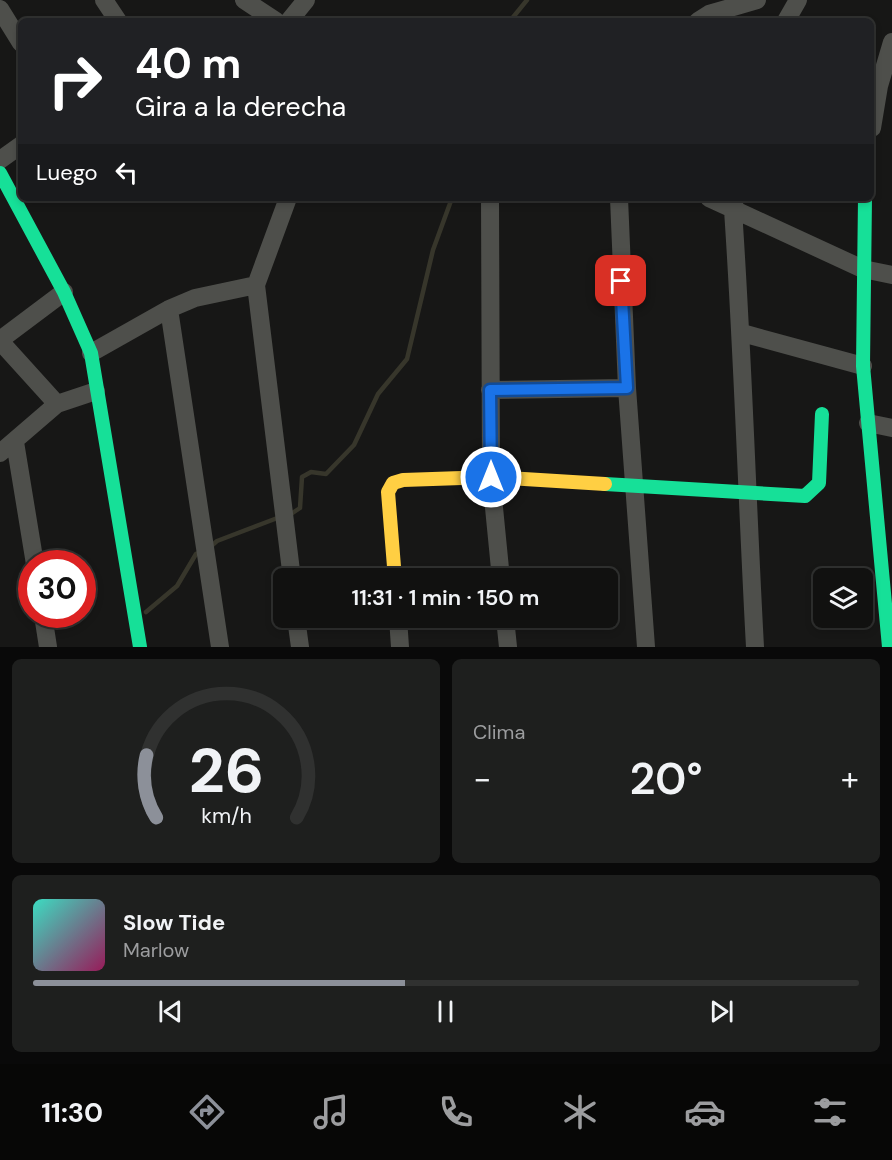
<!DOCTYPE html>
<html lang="es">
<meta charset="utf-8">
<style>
body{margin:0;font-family:"DM Sans",sans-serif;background:#1e1f1e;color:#f1f3f6;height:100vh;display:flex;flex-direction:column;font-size:22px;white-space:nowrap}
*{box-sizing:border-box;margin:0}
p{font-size:20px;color:#9c9d9f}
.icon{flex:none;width:33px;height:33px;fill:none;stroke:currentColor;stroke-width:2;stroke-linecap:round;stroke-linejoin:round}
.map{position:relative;height:647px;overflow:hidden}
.side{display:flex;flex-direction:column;gap:12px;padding:12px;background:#090909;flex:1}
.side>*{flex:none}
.guide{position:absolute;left:18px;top:18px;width:856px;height:183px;border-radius:9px;box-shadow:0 3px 9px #0003,0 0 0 2px #303130;background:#202124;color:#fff;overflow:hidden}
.tools{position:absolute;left:813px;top:568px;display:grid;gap:12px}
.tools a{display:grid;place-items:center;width:60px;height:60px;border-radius:9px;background:#111110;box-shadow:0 3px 9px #0003,0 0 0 2px #303130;font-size:30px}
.speed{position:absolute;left:18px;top:550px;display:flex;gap:12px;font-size:30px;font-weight:700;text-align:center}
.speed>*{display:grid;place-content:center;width:78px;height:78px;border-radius:50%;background:#111110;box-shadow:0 3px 9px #0003,0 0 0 2px #303130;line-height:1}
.speed .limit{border:9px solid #d22;background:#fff;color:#111}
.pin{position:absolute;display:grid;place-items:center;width:51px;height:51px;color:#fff;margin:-26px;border-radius:12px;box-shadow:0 3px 9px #0006}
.me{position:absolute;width:66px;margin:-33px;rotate:0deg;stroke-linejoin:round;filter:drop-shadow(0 0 4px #0008)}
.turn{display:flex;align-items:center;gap:21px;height:126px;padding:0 18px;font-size:27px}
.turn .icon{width:78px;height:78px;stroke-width:2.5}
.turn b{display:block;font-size:42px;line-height:51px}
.then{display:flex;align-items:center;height:57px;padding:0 18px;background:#0003;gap:12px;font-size:22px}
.big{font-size:45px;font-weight:600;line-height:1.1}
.side .widget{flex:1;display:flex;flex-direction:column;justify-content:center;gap:9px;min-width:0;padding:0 21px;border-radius:9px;background:#1e1f1e}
.side .dial{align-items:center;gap:0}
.dial svg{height:156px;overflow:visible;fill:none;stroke:#303130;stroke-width:7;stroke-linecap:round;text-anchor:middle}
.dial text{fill:#f1f3f6;stroke:none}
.song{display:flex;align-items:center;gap:18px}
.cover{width:72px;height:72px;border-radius:9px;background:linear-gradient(135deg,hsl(170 70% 55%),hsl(330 70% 35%))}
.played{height:6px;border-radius:3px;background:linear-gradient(90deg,#8c9099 45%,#303130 45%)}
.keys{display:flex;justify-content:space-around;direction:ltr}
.heat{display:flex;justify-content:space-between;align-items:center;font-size:33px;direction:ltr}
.side .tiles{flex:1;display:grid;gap:12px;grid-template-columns:1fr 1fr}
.widget:last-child{grid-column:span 2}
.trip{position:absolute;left:273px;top:568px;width:345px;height:60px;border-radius:9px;background:#111110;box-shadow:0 3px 9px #0003,0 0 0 2px #303130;font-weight:600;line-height:60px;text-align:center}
.tabs{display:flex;height:96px;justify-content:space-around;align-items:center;background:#070706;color:#9c9d9f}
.tabs .icon{width:42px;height:42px}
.tabs .current{color:#8c9099}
.tabs b{font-size:27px;color:#f1f3f6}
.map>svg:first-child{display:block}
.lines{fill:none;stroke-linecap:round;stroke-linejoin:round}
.stream{stroke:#37362b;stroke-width:4.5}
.street{stroke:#4e4f4b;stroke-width:18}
.fast{stroke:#16e098;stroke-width:14}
.slow{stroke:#ffcf43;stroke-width:14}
.route-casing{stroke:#114b97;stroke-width:15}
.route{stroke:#1a73e8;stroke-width:10}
</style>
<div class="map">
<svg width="892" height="647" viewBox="0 0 892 647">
<rect width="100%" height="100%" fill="#171716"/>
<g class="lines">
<path class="stream" d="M 510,21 L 527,0
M 288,516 L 300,508 L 302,477 L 311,472 L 326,474 L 354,445 L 378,394 L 407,359 L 433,250 L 452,198
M 209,548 L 217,541 L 280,517
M 146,612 L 177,586 L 196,554 L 202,552"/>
<path class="street" d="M 104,0 L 118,21
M 244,0 L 276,21
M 0,9 L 21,43
M 289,21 L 306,0
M 698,21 L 709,14 L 757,0
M 786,21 L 798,0
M 872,128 L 879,86 L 892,42
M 0,160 L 21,145
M 490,198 L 491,477 L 501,579
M 619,198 L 627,388 L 646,647
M 709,198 L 863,269 L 892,275
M 735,198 L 733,210 C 743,355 747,501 755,647
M 256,285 L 292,579
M 169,309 L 220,647
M 742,333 L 863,366
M 0,340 L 64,292
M 0,341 L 57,404
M 91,353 L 169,309 L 195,298 L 256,285 L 288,198
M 490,390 L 627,388
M 868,423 L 892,428
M 15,442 L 35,564
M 0,453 L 57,404 L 96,391
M 43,615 L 48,647
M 296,618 L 300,647
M 398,618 L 400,647
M 505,618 L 508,647"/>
<path class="fast" d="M 0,173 L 64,292 L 91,353 L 140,647
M 865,198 L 863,366 L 889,647
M 605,484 L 805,496 L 819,483 L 822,414"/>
<path class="slow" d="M 395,579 L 388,492 L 393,483 L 403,480 L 491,477 L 605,484"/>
</g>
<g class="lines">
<defs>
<path id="route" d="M 491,477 L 490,390 L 627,388 L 621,281"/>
</defs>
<use href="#route" class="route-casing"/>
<use href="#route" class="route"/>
</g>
</svg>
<div class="tools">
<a><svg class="icon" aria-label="layers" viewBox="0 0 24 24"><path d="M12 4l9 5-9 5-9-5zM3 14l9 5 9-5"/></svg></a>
</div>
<div class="speed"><div class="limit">30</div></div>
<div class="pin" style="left:621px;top:281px;background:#d93025"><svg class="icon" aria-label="arrive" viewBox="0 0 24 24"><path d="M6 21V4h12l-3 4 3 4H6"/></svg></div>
<svg class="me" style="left:491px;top:477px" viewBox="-20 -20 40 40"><circle r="17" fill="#1a73e8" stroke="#fff" stroke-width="3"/><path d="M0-11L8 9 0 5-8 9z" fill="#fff"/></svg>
<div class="trip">11:31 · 1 min · 150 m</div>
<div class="guide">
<div class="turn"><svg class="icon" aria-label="right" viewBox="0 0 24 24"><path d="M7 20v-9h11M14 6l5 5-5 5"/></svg><div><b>40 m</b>Gira a la derecha</div></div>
<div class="then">Luego<svg class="icon" aria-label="left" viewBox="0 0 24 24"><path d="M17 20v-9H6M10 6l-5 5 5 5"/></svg></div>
</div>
</div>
<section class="side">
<div class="tiles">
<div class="widget dial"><svg viewBox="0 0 100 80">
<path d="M14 69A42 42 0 1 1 86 69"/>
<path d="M14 69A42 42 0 0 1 9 37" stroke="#8c9099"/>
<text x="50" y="56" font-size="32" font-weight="700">26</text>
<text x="50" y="72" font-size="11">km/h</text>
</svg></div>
<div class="widget"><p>Clima</p>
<div class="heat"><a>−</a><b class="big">20°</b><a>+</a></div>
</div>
<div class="widget">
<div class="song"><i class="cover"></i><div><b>Slow Tide</b><p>Marlow</p></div></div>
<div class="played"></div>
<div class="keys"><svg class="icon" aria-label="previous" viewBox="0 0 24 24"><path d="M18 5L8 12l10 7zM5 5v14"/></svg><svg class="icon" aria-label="pause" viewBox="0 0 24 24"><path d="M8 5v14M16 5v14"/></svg><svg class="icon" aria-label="next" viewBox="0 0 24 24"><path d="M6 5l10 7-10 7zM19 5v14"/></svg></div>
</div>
</div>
</section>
<nav class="tabs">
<b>11:30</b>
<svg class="icon current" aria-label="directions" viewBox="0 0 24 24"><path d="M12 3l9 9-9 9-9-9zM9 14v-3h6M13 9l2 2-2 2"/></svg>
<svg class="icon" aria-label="music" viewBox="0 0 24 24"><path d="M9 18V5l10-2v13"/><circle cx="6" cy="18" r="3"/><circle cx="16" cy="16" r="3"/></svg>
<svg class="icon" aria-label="phone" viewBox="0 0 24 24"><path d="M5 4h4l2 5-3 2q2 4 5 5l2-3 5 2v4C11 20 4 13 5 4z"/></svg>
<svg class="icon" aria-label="climate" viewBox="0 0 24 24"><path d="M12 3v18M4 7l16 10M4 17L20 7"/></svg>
<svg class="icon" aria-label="car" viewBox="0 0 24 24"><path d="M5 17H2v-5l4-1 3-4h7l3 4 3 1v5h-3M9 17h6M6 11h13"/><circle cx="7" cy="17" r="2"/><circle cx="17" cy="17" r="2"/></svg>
<svg class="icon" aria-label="filters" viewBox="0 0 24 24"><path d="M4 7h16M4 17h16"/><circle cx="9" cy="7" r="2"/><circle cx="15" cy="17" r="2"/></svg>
</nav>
